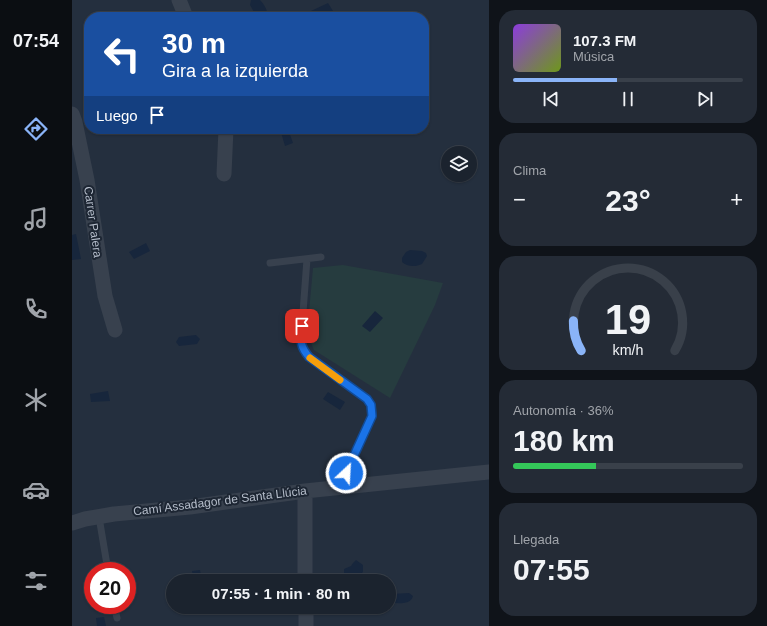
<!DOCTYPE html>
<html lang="es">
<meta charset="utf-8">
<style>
body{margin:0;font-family:Helvetica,sans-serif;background:#242b36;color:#f1f3f6;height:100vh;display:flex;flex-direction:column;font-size:15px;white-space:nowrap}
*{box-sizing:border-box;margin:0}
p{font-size:13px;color:#a0a4aa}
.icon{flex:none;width:22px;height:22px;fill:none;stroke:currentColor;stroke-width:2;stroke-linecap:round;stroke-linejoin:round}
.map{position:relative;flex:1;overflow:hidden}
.details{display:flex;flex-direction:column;gap:10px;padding:10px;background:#0f1319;width:278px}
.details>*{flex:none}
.top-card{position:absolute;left:12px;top:12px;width:345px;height:122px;border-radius:16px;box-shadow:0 1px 3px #0004,0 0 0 1px #39404a;background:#1a4fa0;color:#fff;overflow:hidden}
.tools{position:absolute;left:369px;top:146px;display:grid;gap:8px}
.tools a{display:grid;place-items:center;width:36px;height:36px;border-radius:50%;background:#1b232e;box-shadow:0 1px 3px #0004,0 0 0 1px #39404a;font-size:20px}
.speed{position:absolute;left:12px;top:562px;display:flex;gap:8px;font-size:20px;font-weight:700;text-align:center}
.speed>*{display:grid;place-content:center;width:52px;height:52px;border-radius:50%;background:#1b232e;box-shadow:0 1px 3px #0004,0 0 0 1px #39404a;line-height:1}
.speed .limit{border:6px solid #d22;background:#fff;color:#111}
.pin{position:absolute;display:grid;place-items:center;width:34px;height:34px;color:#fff;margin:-17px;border-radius:8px;box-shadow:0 2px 6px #0006}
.me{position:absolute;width:44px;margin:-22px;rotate:25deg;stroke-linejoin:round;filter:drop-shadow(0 0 3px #0008)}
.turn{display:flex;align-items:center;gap:14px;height:84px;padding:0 12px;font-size:18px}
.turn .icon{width:52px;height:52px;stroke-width:2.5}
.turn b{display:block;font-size:28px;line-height:34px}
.then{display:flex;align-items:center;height:38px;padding:0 12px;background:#0003;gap:8px;font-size:15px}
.big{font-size:30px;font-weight:700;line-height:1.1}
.details .widget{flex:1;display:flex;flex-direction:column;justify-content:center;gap:6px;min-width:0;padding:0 14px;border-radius:16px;background:#242b36}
.details .dial{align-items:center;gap:0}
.dial svg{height:104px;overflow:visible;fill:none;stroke:#39404a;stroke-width:7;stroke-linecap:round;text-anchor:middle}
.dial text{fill:#f1f3f6;stroke:none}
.song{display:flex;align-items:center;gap:12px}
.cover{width:48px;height:48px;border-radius:6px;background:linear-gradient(135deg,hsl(270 70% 55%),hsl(80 70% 35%))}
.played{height:4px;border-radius:2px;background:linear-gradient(90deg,#8ab4f8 45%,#39404a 45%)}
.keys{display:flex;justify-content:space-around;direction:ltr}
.heat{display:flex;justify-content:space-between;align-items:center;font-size:22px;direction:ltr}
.charge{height:6px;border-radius:3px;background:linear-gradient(90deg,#34c759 36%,#39404a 0)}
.trip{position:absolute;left:94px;top:574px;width:230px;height:40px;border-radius:20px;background:#1b232e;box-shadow:0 1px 3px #0004,0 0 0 1px #39404a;font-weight:700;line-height:40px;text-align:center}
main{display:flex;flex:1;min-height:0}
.tabs{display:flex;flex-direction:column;width:72px;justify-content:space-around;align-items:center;background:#0b0e12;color:#a0a4aa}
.tabs .icon{width:28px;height:28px}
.tabs .selected{color:#8ab4f8}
.tabs b{font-size:18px;color:#f1f3f6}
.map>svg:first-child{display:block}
.green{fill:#263c3f}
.water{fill:#17263c}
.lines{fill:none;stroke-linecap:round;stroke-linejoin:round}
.lane{stroke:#38414e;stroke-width:7}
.street{stroke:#38414e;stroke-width:15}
.route-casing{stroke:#114b97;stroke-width:10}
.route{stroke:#1a73e8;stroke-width:7}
.slow{stroke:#f59e0b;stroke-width:7}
.labels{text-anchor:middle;stroke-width:4;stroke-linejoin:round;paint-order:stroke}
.street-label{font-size:12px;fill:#b4bcc9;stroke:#1d2633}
</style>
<main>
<nav class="tabs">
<b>07:54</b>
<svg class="icon selected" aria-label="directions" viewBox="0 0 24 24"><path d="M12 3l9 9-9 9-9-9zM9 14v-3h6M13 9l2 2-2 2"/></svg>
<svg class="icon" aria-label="music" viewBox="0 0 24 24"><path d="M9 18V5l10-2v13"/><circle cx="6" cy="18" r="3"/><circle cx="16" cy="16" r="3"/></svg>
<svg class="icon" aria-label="phone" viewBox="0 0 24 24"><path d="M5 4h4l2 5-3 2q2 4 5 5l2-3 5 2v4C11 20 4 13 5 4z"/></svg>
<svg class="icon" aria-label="climate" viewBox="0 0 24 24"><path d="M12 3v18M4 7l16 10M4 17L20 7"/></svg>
<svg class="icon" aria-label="car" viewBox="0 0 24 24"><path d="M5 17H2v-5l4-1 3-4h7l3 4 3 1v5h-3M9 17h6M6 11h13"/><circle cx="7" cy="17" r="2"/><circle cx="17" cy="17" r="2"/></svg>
<svg class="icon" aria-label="filters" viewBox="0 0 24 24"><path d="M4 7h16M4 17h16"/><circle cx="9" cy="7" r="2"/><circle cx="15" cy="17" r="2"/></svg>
</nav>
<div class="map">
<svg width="417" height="626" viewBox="0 0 417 626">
<rect width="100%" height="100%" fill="#242f3e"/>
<path class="green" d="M 271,265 L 371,283 L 363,305 L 318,398 L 242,350 L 235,334 L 241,268 Z"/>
<path class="water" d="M 179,0 L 188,0 C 192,4 196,11 196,17 L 181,17 L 182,12 L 178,5 Z
M 256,3 L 261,11 L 247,17 L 241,17 L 239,11 Z
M 208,129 L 216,129 L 221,143 L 213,146 Z
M 4,234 L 9,259 L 0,260 L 0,235 Z
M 74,243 L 78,251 L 62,259 L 57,252 Z
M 338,250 L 350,251 L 354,253 L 355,256 L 350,264 C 344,267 335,267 330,262 L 330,258 L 334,252 Z
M 303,311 L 311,318 L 298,332 L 290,326 Z
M 124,335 L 128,339 L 125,344 L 107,346 L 104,342 L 107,337 Z
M 36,391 L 38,401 L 19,402 L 18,394 Z
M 256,392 L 273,402 L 268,410 L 251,399 Z
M 284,560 L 291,565 L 291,572 L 285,577 L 276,576 L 272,573 L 272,569 L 279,566 L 281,563 Z
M 128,570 L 130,581 L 122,581 L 120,571 Z
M 337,593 L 341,596 C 339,605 327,603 319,603 L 319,594 Z
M 32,617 L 34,626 L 25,626 L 24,618 Z"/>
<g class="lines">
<path class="lane" d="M 235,259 L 229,339 L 230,349 L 237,357 L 295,399 L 299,405 L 300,416 L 267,488
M 198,263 L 249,257
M 27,517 L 36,571
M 42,605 L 45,618"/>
<path class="street" d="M 107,0 L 114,17
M 0,114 L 3,122 L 15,180 L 33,296 L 43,330
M 152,174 L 154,129
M 233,491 L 233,581
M 0,523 L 13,519 L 42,514 L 118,507 L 233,491 L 417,472
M 234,607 L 234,626"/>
</g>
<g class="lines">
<defs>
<path id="route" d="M 230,326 C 229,340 227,345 237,357 L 295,399 L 299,405 L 300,416 L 274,473"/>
</defs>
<use href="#route" class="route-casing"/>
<use href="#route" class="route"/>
<path class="slow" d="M 238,358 L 268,380"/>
</g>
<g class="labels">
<g class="street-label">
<text transform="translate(21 222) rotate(82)" y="4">Carrer Palera</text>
<text transform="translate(148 501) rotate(-7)" y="4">Camí Assadagor de Santa Llúcia</text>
</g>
</g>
</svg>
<div class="tools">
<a><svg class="icon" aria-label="layers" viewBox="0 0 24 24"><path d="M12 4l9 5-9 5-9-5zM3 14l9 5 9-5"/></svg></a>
</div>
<div class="speed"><div class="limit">20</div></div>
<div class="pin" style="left:230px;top:326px;background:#d93025"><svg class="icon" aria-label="arrive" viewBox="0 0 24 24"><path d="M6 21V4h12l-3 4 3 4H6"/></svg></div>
<svg class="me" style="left:274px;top:473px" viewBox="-20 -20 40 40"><circle r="17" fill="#1a73e8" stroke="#fff" stroke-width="3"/><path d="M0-11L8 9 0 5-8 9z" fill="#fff"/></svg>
<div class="trip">07:55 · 1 min · 80 m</div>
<div class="top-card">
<div class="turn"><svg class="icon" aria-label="left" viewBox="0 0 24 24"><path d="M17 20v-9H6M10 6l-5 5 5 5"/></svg><div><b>30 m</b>Gira a la izquierda</div></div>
<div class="then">Luego<svg class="icon" aria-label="arrive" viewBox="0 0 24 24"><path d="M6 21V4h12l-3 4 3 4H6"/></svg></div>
</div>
</div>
<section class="details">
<div class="widget">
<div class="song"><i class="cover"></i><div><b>107.3 FM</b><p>Música</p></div></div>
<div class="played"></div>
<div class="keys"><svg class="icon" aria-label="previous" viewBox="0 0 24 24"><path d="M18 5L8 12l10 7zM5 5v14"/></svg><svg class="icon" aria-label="pause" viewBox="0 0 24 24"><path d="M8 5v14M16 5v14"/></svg><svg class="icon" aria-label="next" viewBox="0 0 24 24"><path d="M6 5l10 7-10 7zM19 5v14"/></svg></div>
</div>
<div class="widget"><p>Clima</p>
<div class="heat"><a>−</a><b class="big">23°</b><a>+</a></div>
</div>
<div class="widget dial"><svg viewBox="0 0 100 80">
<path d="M14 69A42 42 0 1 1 86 69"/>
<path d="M14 69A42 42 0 0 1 8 46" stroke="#8ab4f8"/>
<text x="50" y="56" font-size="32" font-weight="700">19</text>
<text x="50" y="72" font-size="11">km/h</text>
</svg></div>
<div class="widget"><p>Autonomía · 36%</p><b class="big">180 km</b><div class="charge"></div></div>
<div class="widget"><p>Llegada</p><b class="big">07:55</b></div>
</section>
</main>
